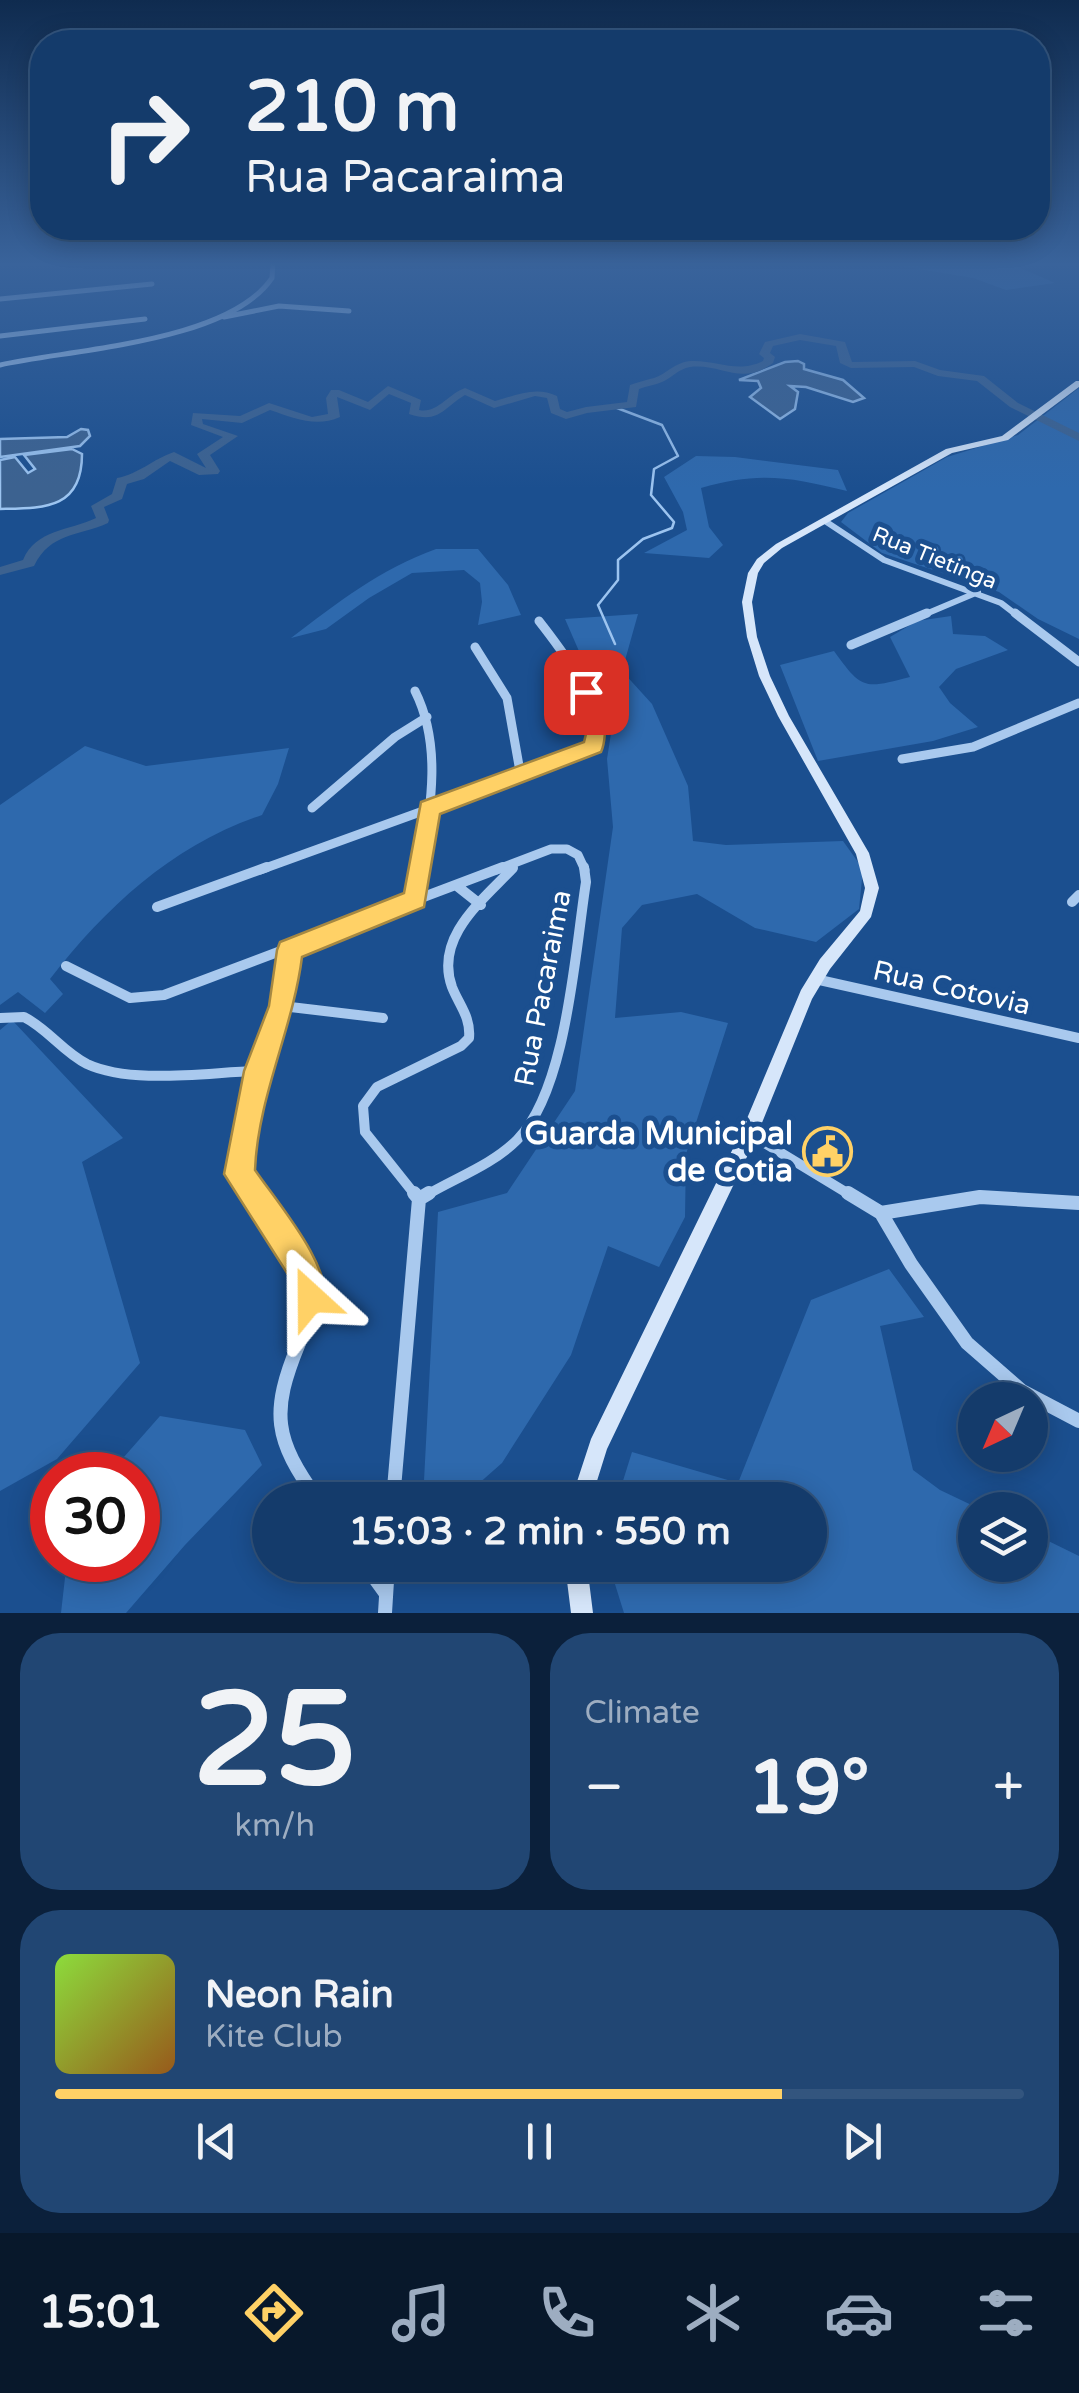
<!DOCTYPE html>
<meta charset="utf-8">
<style>
body{margin:0;font-family:"Varela Round",sans-serif;background:#214673;color:#f1f3f6;height:100vh;display:flex;flex-direction:column;font-size:38px;white-space:nowrap}
*{box-sizing:border-box;margin:0}
p{font-size:32px;color:#9dadc1}
.icon{flex:none;width:55px;height:55px;fill:none;stroke:currentColor;stroke-width:2;stroke-linecap:round;stroke-linejoin:round}
.map{position:relative;height:1613px;overflow:hidden}
.details{display:flex;flex-direction:column;gap:20px;padding:20px;background:#0b203b;flex:1}
.details>*{flex:none}
.guide{position:absolute;left:30px;top:30px;width:1020px;height:210px;border-radius:40px;box-shadow:0 5px 25px #0003,0 0 0 2px #33557e;background:#143b6b;color:#f1f3f6;overflow:hidden}
.needle{width:65px;rotate:224deg}
.fabs{position:absolute;left:958px;top:1382px;display:grid;gap:20px}
.fabs a{display:grid;place-items:center;width:90px;height:90px;border-radius:50%;background:#143b6b;box-shadow:0 5px 25px #0003,0 0 0 2px #33557e;font-size:50px}
.speed{position:absolute;left:30px;top:1452px;display:flex;gap:20px;font-size:50px;font-weight:700;text-align:center}
.speed>*{display:grid;place-content:center;width:130px;height:130px;border-radius:50%;background:#143b6b;box-shadow:0 5px 25px #0003,0 0 0 2px #33557e;line-height:1}
.speed .limit{border:15px solid #d22;background:#fff;color:#111}
.pin{position:absolute;display:grid;place-items:center;width:85px;height:85px;color:#fff;margin:-42px;border-radius:20px;box-shadow:0 5px 15px #0006}
.me{position:absolute;width:110px;margin:-55px;rotate:336deg;stroke-linejoin:round;filter:drop-shadow(0 0 8px #0008)}
.turn{display:flex;align-items:center;gap:35px;height:210px;padding:0 50px;font-size:45px}
.turn .icon{width:130px;height:130px;stroke-width:2.5}
.turn b{display:block;font-size:70px;line-height:85px}
.big{font-size:75px;font-weight:700;line-height:1.1}
.details .card{flex:1;display:flex;flex-direction:column;justify-content:center;gap:15px;min-width:0;padding:0 35px;border-radius:40px;background:#214673}
.details .dial{align-items:center;gap:0}
.dial b{font-size:130px;line-height:1}
.song{display:flex;align-items:center;gap:30px}
.cover{width:120px;height:120px;border-radius:15px;background:linear-gradient(135deg,hsl(90 70% 55%),hsl(30 70% 35%))}
.played{height:10px;border-radius:5px;background:linear-gradient(90deg,#ffd166 75%,#33557e 75%)}
.keys{display:flex;justify-content:space-around;direction:ltr}
.heat{display:flex;justify-content:space-between;align-items:center;font-size:55px;direction:ltr}
.details .tiles{flex:1;display:grid;gap:20px;grid-template-columns:1fr 1fr}
.card:last-child{grid-column:span 2}
.trip{position:absolute;left:252px;top:1482px;width:575px;height:100px;border-radius:50px;background:#143b6b;box-shadow:0 5px 25px #0003,0 0 0 2px #33557e;font-weight:700;line-height:100px;text-align:center}
.tab-bar{display:flex;height:160px;justify-content:space-around;align-items:center;background:#08182b;color:#9dadc1}
.tab-bar .icon{width:70px;height:70px}
.tab-bar .selected{color:#ffd166}
.tab-bar b{font-size:45px;color:#f1f3f6}
.map>svg:first-child{display:block}
.green{fill:#2e69ad}
.water{fill:#3c6290;stroke:#9cc4f0;stroke-width:2.5}
.lines{fill:none;stroke-linecap:round;stroke-linejoin:round}
.stream{stroke:#9cc4f0;stroke-width:2.5}
.river{fill:#3c6290;fill-rule:evenodd}
.minor-far4{stroke:#a9c9ee;stroke-width:5}
.minor-far3{stroke:#a9c9ee;stroke-width:6}
.minor-far2{stroke:#a9c9ee;stroke-width:9}
.minor-far1{stroke:#a9c9ee;stroke-width:10}
.minor{stroke:#a9c9ee;stroke-width:14}
.secondary{fill:#d6e6fa;fill-rule:evenodd}
.route{fill:#ffd166;stroke:#a68842;stroke-width:2.5}
.labels{text-anchor:middle;stroke-width:10;stroke-linejoin:round;paint-order:stroke}
.far-street-label{font-size:22px;fill:#fff;stroke:#1b4f8f}
.street-label{font-size:28px;fill:#fff;stroke:#1b4f8f}
.near-poi-label{font-size:32px;font-weight:bold;fill:#fff;stroke:#1b4f8f;text-anchor:end}
</style>
<div class="map">
<svg width="1079" height="1613" viewBox="0 0 1079 1613">
<rect width="100%" height="100%" fill="#1b4f8f"/>
<path class="green" d="M 882,263 L 1009,263 L 1055,283 L 1006,290 L 973,278 Z
M 1079,388 L 1079,639 L 1038,619 L 999,592 L 882,553 L 841,522 L 848,513 L 947,457 L 1018,435 Z
M 696,456 L 735,457 L 838,470 L 847,491 C 791,477 758,471 701,488 L 709,527 L 723,545 L 709,558 L 644,553 L 687,530 L 683,512 L 664,477 Z
M 436,549 L 478,549 L 508,585 L 521,615 L 478,625 L 482,602 L 480,583 L 464,570 L 412,573 L 369,598 L 326,629 L 291,638 C 337,603 380,569 436,549 Z
M 638,614 L 622,671 L 652,704 L 688,786 L 693,841 L 726,845 L 843,841 L 863,869 L 859,909 L 816,942 L 755,928 L 697,894 L 642,905 L 622,928 L 615,1018 L 681,1012 L 728,1023 L 686,1154 L 685,1217 L 659,1267 L 608,1246 L 571,1355 L 502,1463 L 460,1500 L 423,1500 L 438,1212 L 507,1193 L 575,1091 L 613,827 L 607,759 L 612,727 L 565,619 Z
M 951,616 L 953,634 L 985,636 L 1008,650 L 956,669 L 939,687 L 950,703 L 978,727 L 933,741 L 818,761 L 780,665 L 834,651 C 862,690 864,689 910,677 L 890,637 L 917,621 Z
M 85,746 L 146,766 L 289,748 L 278,784 L 262,815 C 173,845 107,906 50,979 L 63,994 L 45,1013 L 18,992 L 0,1005 L 0,805 Z
M 12,1020 L 123,1138 L 82,1162 L 140,1363 L 57,1459 L 0,1491 L 0,1030 Z
M 889,1269 L 924,1317 L 880,1326 L 913,1470 L 940,1490 L 982,1510 L 975,1510 L 975,1565 L 1030,1565 L 1030,1532 L 1079,1556 L 1079,1613 L 624,1613 L 609,1565 L 810,1565 L 810,1500 L 617,1500 L 632,1452 L 738,1483 L 811,1300 Z
M 160,1416 L 245,1430 L 262,1465 L 185,1545 L 126,1613 L 61,1613 L 67,1560 L 138,1560 L 138,1475 L 103,1475 L 116,1466 Z"/>
<path class="water" d="M 798,361 L 804,364 L 804,369 L 843,380 L 864,398 L 853,402 L 806,387 L 790,386 L 798,392 L 795,409 L 780,419 L 750,397 L 761,388 L 758,381 L 739,380 L 785,362 Z
M 81,429 L 88,430 L 90,436 L 80,446 L 0,457 L 0,439 L 67,437 Z
M 72,449 L 82,454 C 82,510 43,508 0,509 L 0,460 L 15,457 L 28,473 L 35,469 L 24,455 Z"/>
<g class="lines">
<path class="stream" d="M 615,644 L 598,605 L 618,580 L 618,560 L 643,539 L 672,528 L 674,522 L 651,495 L 654,469 L 678,456 L 662,425 L 617,408"/>
<path class="river" d="M 800,334 L 845,342 L 852,362 L 915,361 L 940,370 L 984,376 L 1018,403 L 1079,433 L 1079,441 L 1010,407 L 977,381 L 938,376 L 914,367 L 851,368 L 840,363 L 836,346 L 800,340 L 773,346 L 770,353 L 775,357 L 773,363 C 741,387 722,363 690,367 C 678,369 672,378 662,382 C 655,385 647,386 639,389 L 636,407 L 587,413 L 566,419 L 551,413 L 547,398 L 535,396 L 494,408 L 465,395 C 442,409 439,424 409,414 L 411,403 L 389,394 L 370,410 L 337,397 L 340,417 C 316,428 294,418 270,410 L 242,423 L 202,419 L 203,424 L 238,436 L 210,455 L 220,471 L 218,474 L 199,475 L 170,461 L 144,479 L 127,484 L 122,499 L 104,507 L 109,520 L 108,523 C 77,537 51,532 34,566 L 0,575 L 0,567 L 23,560 C 36,529 69,531 96,518 L 91,506 L 112,494 L 117,478 C 139,474 153,459 174,452 L 206,468 L 197,454 L 223,437 L 191,425 L 193,413 L 240,416 L 269,403 L 312,417 L 328,414 L 326,398 L 331,390 L 339,390 L 368,402 L 388,386 L 421,400 L 419,410 C 437,414 448,394 465,388 L 495,401 C 517,395 536,386 557,396 L 560,409 L 567,412 L 586,407 L 627,402 L 630,385 C 638,382 646,380 654,378 C 668,373 675,362 691,361 C 718,360 737,374 763,361 L 764,358 L 759,354 L 765,342 Z"/>
<path class="minor-far4" d="M 0,299 L 152,284
M 224,317 L 279,306 L 349,311
M 0,336 L 145,319
M 0,365 C 71,349 228,343 272,278 L 273,263"/>
<path class="minor-far3" d="M 825,521 L 884,560 L 1001,603 L 1018,616
M 921,616 L 978,592"/>
<path class="minor-far2" d="M 1015,613 L 1079,662
M 851,645 L 927,613
M 475,647 L 507,698 L 521,777
M 415,691 C 443,747 430,810 420,870
M 902,759 L 973,747 L 1079,703
M 312,808 L 395,737 L 427,717
M 260,870 L 586,752 L 595,740 C 598,695 565,655 539,621
M 496,870 L 551,849 L 567,849 L 578,855 L 585,870"/>
<path class="minor-far1" d="M 457,886 L 481,905
M 416,900 L 421,867
M 1072,902 L 1079,895
M 157,907 L 267,867
M 66,966 L 130,998 L 164,995 L 503,867
M 815,979 L 1079,1038
M 282,1006 L 383,1018
M 0,1018 L 24,1017 C 48,1029 63,1052 87,1064 C 132,1085 209,1072 258,1071
M 750,1134 L 852,1196
M 249,1196 C 219,1145 267,1058 281,1005 C 286,987 287,968 289,950
M 416,1196 L 365,1132 L 363,1106 L 377,1087 L 461,1046 L 469,1038 C 471,1017 459,1005 452,987 C 434,937 483,900 513,868
M 425,1196 C 455,1178 492,1165 517,1140 C 567,1090 575,951 586,882 L 584,867"/>
<path class="minor" d="M 247,1193 C 266,1226 302,1252 310,1290 C 313,1309 306,1326 299,1343 C 270,1413 274,1439 318,1500
M 414,1193 L 419,1199
M 848,1193 L 881,1213 L 911,1264 L 967,1343 L 1022,1391 L 1079,1421
M 419,1199 L 429,1193
M 881,1213 L 980,1197 L 1079,1203
M 393,1500 L 419,1199
M 365,1565 L 386,1594
M 385,1613 L 388,1565"/>
<path class="secondary" d="M 1076,381 L 1079,381 L 1079,387 L 1008,440 L 952,453 L 782,548 L 764,563 L 758,573 L 752,602 L 757,637 L 770,676 L 789,716 L 869,853 L 879,888 L 871,917 L 830,969 L 812,999 L 755,1140 L 607,1449 L 591,1500 L 571,1500 L 591,1439 L 743,1128 L 801,990 L 820,959 L 860,911 L 865,888 L 856,854 L 778,716 L 759,676 L 747,637 L 742,602 L 748,573 L 757,559 L 776,544 L 946,449 L 1002,436 Z
M 565,1565 L 587,1565 L 593,1613 L 571,1613 Z"/>
</g>
<linearGradient id="sky" x2="0" y2="1"><stop stop-color="#0f2b4f"/><stop offset="0.54" stop-color="#39639b"/><stop offset="1" stop-color="#39639b" stop-opacity="0"/></linearGradient>
<rect width="1079" height="489" fill="url(#sky)"/>
<path class="route" d="M 586,685 C 605,693 609,735 601,752 L 440,814 L 424,907 L 302,957 C 293,1029 258,1096 255,1170 C 276,1201 338,1272 323,1309 L 311,1314 L 299,1309 L 289,1276 L 224,1174 L 244,1071 L 269,1006 L 277,950 L 280,942 L 404,893 L 421,802 L 584,742 L 586,734 L 575,692 Z"/>
<defs>
<symbol id="civic-ring" viewBox="-11 -11 22 22"><circle r="9.5" fill="#1b4f8f" stroke="#ffd166" stroke-width="1.5"/><path d="M-.6-6.5H3V-4.5H.6V-3L4-1V1h2V6H-6V1h2V-1L-.6-3ZM-1.2 2.5V6h2.4V2.5Z" fill="#ffd166"/></symbol>
</defs>
<g fill-rule="evenodd">
<use href="#civic-ring" x="800" y="1124" width="55" height="55"/>
</g>
<g class="labels">
<g class="far-street-label">
<text transform="translate(935 557) rotate(22)" y="8">Rua Tietinga</text>
</g>
<g class="street-label">
<text transform="translate(952 987) rotate(13)" y="10">Rua Cotovia</text>
<text transform="translate(542 988) rotate(-79)" y="10">Rua Pacaraima</text>
</g>
<g class="near-poi-label">
<text x="793" y="1144">Guarda Municipal<tspan x="793" dy="37">de Cotia</tspan></text>
</g>
</g>
</svg>
<div class="fabs">
<a><svg class="needle" viewBox="-14 -14 28 28"><path d="M0-13l5 13h-10z" fill="#e53935"/><path d="M0 13l5-13h-10z" fill="#9dadc1"/></svg></a>
<a><svg class="icon" aria-label="layers" viewBox="0 0 24 24"><path d="M12 4l9 5-9 5-9-5zM3 14l9 5 9-5"/></svg></a>
</div>
<div class="speed"><div class="limit">30</div></div>
<div class="pin" style="left:586px;top:692px;background:#d93025"><svg class="icon" aria-label="arrive" viewBox="0 0 24 24"><path d="M6 21V4h12l-3 4 3 4H6"/></svg></div>
<svg class="me" style="left:311px;top:1298px" viewBox="-20 -20 40 40"><path d="M0-17L14 15 0 8-14 15z" fill="#ffd166" stroke="#fff" stroke-width="4"/></svg>
<div class="trip">15:03 · 2 min · 550 m</div>
<div class="guide">
<div class="turn"><svg class="icon" aria-label="right" viewBox="0 0 24 24"><path d="M7 20v-9h11M14 6l5 5-5 5"/></svg><div><b>210 m</b>Rua Pacaraima</div></div>
</div>
</div>
<section class="details">
<div class="tiles">
<div class="card dial"><b>25</b><p>km/h</p></div>
<div class="card"><p>Climate</p>
<div class="heat"><a>−</a><b class="big">19°</b><a>+</a></div>
</div>
<div class="card">
<div class="song"><i class="cover"></i><div><b>Neon Rain</b><p>Kite Club</p></div></div>
<div class="played"></div>
<div class="keys"><svg class="icon" aria-label="previous" viewBox="0 0 24 24"><path d="M18 5L8 12l10 7zM5 5v14"/></svg><svg class="icon" aria-label="pause" viewBox="0 0 24 24"><path d="M8 5v14M16 5v14"/></svg><svg class="icon" aria-label="next" viewBox="0 0 24 24"><path d="M6 5l10 7-10 7zM19 5v14"/></svg></div>
</div>
</div>
</section>
<nav class="tab-bar">
<b>15:01</b>
<svg class="icon selected" aria-label="directions" viewBox="0 0 24 24"><path d="M12 3l9 9-9 9-9-9zM9 14v-3h6M13 9l2 2-2 2"/></svg>
<svg class="icon" aria-label="music" viewBox="0 0 24 24"><path d="M9 18V5l10-2v13"/><circle cx="6" cy="18" r="3"/><circle cx="16" cy="16" r="3"/></svg>
<svg class="icon" aria-label="phone" viewBox="0 0 24 24"><path d="M5 4h4l2 5-3 2q2 4 5 5l2-3 5 2v4C11 20 4 13 5 4z"/></svg>
<svg class="icon" aria-label="climate" viewBox="0 0 24 24"><path d="M12 3v18M4 7l16 10M4 17L20 7"/></svg>
<svg class="icon" aria-label="car" viewBox="0 0 24 24"><path d="M5 17H2v-5l4-1 3-4h7l3 4 3 1v5h-3M9 17h6M6 11h13"/><circle cx="7" cy="17" r="2"/><circle cx="17" cy="17" r="2"/></svg>
<svg class="icon" aria-label="filters" viewBox="0 0 24 24"><path d="M4 7h16M4 17h16"/><circle cx="9" cy="7" r="2"/><circle cx="15" cy="17" r="2"/></svg>
</nav>
